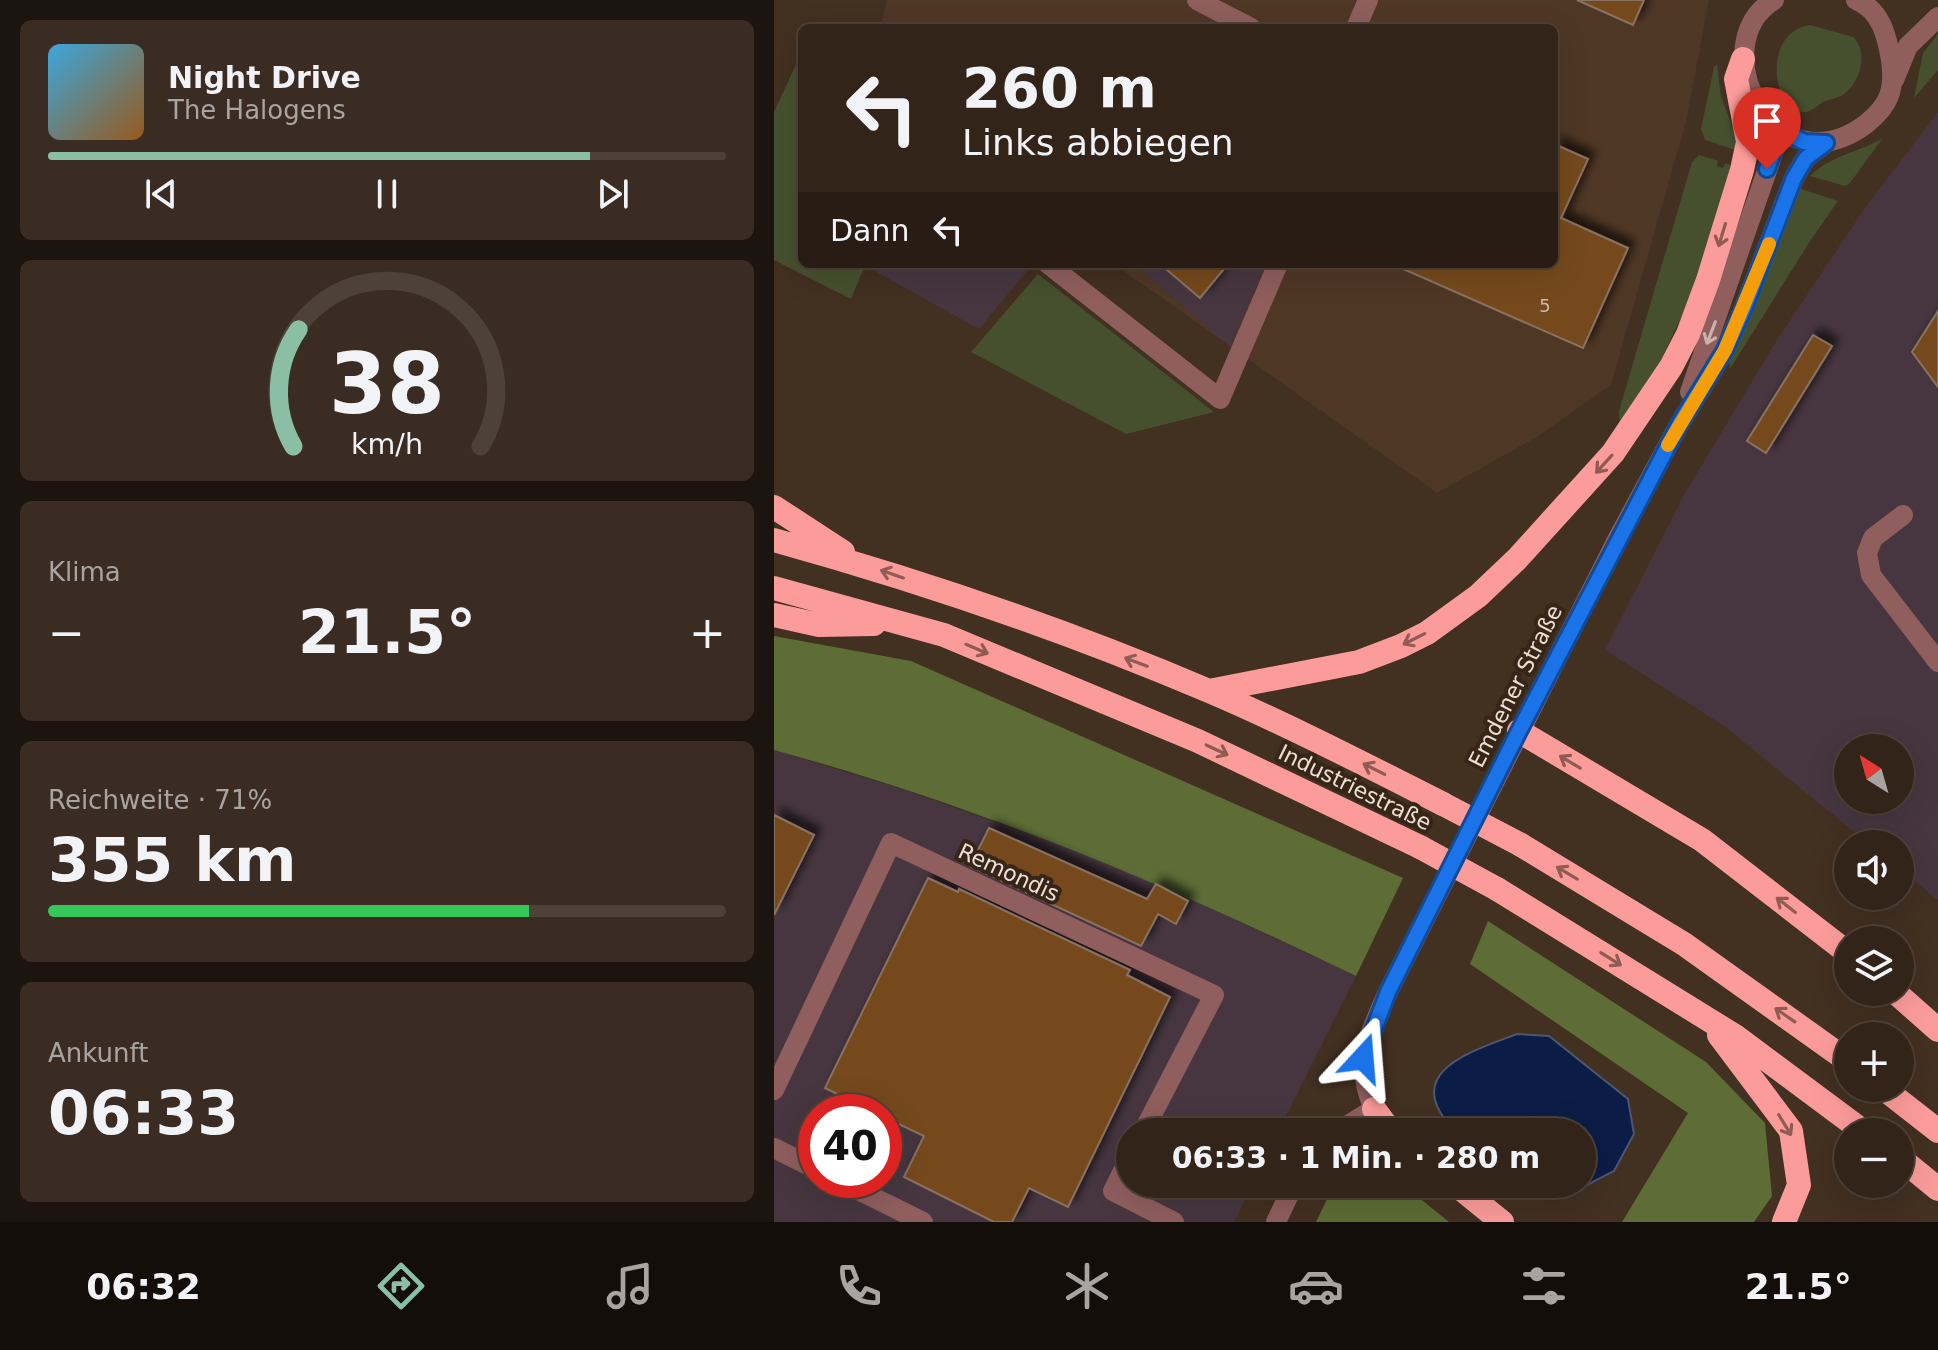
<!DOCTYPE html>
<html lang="de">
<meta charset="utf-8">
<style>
body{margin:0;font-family:"DejaVu Sans",sans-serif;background:#3a2c22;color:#f1f3f6;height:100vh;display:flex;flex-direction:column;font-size:30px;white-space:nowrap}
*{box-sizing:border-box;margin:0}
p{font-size:26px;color:#a8a4a2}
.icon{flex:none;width:44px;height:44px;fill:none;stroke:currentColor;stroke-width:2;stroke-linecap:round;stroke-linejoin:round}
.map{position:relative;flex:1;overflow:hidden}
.side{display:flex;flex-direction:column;gap:20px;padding:20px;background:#1c140e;width:774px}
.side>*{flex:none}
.banner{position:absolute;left:24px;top:24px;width:760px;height:244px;border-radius:12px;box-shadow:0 8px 32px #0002,0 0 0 2px #4d4138;background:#322419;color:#f1f3f6;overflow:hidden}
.needle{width:52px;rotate:323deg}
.tools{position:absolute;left:1060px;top:734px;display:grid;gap:16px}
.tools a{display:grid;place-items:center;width:80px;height:80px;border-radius:50%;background:#322419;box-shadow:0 8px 32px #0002,0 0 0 2px #4d4138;font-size:40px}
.speed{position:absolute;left:24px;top:1094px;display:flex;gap:16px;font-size:40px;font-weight:700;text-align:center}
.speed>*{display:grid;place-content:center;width:104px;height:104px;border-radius:50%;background:#322419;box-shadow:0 8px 32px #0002,0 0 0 2px #4d4138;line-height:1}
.speed .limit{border:12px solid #d22;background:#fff;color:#111}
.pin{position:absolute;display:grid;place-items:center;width:68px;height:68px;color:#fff;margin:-82px -34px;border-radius:50% 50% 50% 0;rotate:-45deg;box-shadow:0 0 8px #0007}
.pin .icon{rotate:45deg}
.me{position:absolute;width:88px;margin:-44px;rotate:19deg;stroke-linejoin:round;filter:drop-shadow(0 0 6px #0008)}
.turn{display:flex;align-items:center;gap:28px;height:168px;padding:0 32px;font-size:36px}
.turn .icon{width:104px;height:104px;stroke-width:2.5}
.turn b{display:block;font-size:56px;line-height:68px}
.then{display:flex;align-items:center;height:76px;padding:0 32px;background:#0003;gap:16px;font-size:30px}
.big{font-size:60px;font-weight:800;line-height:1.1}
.side .card{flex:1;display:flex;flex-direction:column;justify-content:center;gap:12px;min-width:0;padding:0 28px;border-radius:12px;background:#3a2c22}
.side .dial{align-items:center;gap:0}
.dial svg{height:208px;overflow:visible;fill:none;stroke:#4d4138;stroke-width:7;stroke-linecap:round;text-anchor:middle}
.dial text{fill:#f1f3f6;stroke:none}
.song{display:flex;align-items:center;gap:24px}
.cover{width:96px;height:96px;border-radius:12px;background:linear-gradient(135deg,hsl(200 70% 55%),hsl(30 70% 35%))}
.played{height:8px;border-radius:4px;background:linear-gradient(90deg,#8abfa5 80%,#4d4138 80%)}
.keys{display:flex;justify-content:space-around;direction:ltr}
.heat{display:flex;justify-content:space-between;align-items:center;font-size:44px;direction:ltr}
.charge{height:12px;border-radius:6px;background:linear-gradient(90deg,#34c759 71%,#4d4138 0)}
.trip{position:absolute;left:342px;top:1118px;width:480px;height:80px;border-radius:40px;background:#322419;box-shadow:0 8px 32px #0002,0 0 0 2px #4d4138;font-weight:800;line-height:80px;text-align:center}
.dock{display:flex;height:128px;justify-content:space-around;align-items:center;background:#140e0a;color:#a8a4a2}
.dock .icon{width:56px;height:56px}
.dock .on{color:#8abfa5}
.dock b{font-size:36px;color:#f1f3f6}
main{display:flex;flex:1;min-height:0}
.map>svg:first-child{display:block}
.built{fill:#4f3725}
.industrial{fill:#473640;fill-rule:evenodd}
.green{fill:#46502e}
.forest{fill:#5d6d35}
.water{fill:#0b1c46;stroke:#4e5671;stroke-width:2}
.building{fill:#75481f;stroke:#887262;stroke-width:2;filter:url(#shadow)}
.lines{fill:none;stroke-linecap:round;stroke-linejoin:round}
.minor{stroke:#8f5e5d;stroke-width:20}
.highway{stroke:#fb9c9b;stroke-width:24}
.highway-bridge{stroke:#fb9c9b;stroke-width:24}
.oneway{stroke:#8f5b52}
.oneway2{stroke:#cbb2ac}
.route-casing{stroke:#114b97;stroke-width:20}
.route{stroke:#1a73e8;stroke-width:14}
.slow{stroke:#f59e0b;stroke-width:14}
.labels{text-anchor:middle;stroke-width:8;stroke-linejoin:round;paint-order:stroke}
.number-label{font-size:18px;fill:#ceb9a8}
.street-label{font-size:22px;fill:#ebdfd6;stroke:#372617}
</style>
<main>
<section class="side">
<div class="card">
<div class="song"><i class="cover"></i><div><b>Night Drive</b><p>The Halogens</p></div></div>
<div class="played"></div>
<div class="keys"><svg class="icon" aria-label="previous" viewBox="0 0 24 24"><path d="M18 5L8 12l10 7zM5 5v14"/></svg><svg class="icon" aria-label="pause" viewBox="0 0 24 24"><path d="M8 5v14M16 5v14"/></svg><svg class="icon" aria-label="next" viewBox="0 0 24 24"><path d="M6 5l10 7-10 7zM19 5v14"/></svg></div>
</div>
<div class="card dial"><svg viewBox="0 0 100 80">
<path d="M14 69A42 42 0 1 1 86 69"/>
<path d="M14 69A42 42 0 0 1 16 24" stroke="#8abfa5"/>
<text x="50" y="56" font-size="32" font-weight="700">38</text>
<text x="50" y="72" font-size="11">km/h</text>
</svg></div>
<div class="card"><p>Klima</p>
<div class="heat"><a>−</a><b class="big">21.5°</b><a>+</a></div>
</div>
<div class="card"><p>Reichweite · 71%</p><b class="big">355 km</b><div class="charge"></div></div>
<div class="card"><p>Ankunft</p><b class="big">06:33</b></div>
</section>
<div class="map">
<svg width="1164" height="1222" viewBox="0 0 1164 1222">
<defs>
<filter id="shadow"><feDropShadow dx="7" dy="-7" stdDeviation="4" flood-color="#0009"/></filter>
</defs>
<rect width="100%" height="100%" fill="#423021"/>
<path class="built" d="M 113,0 L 935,0 L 912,122 L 837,385 L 761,438 L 663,493 L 340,264 L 780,264 L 780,28 L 106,28 Z"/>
<path class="industrial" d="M 1164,112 L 1164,900 L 1126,869 L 1126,844 L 1095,844 L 950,726 L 831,650 L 911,493 L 1003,340 L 1091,208 ZM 1074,748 L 1126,748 L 1126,800 L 1074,800 Z
M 88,264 L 259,264 L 205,329 Z
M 360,264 L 492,264 L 456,347 Z
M 0,750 L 131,790 L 295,848 L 384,884 L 582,976 L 504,1132 L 356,1132 L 356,1184 L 479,1184 L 460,1222 L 0,1222 ZM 42,1112 L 110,1112 L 110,1180 L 42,1180 Z"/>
<path class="green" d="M 1036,25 L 1079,37 C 1096,52 1085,87 1067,96 C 1061,99 1055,99 1049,102 C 1043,106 1035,114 1027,112 C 995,103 991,31 1036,25 Z
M 1164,34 L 1164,70 L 1140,98 L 1149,53 Z
M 27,54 L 28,264 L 77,264 L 89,270 L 77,299 L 0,260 L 0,112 Z
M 943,65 L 947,97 L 960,130 L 962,150 L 931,140 L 927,129 L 940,67 Z
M 1108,139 L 1076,183 L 1071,186 L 1036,176 C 1056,156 1084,152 1108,139 Z
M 925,155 L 944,161 L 943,166 L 949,168 L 951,163 L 959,166 L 912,307 L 885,364 L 846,426 L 845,411 L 918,162 Z
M 1024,188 L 1064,201 L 1036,241 L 956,369 L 955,362 Z
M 264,274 L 440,412 L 352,434 L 197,352 Z"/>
<path class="forest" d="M 0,636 L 137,661 L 629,878 L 582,976 C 394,885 202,805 0,750 Z
M 714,921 L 932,1062 L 991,1123 L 998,1196 L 980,1222 L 848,1222 L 914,1113 L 696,964 Z
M 564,1184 L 628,1184 L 675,1222 L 542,1222 L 559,1187 Z"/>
<path class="water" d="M 743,1034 L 775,1036 L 854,1099 L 860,1134 L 840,1171 L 813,1185 L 786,1184 L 808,1184 L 808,1132 L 682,1132 C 623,1073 696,1052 743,1034 Z"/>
<path class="building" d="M 803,0 L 870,0 L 859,25 Z
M 780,144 L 814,159 L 787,218 L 854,248 L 809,348 L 618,264 L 780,264 Z
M 386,264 L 454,264 L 426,298 Z
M 1164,311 L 1164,387 L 1138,352 Z
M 1039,335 L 1058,346 L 992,453 L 973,441 Z
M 0,815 L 40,835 L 0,915 Z
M 215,828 L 373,899 L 382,884 L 414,901 L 402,924 L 384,914 L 367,946 L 196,866 Z
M 154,878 L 184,892 L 185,889 L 356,970 L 353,975 L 396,997 L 294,1207 L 255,1188 L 238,1222 L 220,1222 L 130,1177 L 150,1136 L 110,1117 L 110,1112 L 100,1112 L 51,1088 Z"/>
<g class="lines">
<path class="minor" d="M 423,0 L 477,28
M 1000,0 C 927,45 1000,193 1092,124 C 1116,105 1121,89 1117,60 C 1113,36 1107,10 1082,0
M 582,28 L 594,0
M 1120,80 L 1134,46 L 1164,17
M 274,264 L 446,399 L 504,264
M 916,392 L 1003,142 L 1001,126
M 1129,515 L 1099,538 L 1093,553 L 1097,575 L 1164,662
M 0,1090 L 117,843 L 440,995 L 369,1132
M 563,1132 L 600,1109 C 579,1062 595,1036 614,992 L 843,540 L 906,423 L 951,350 L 971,306 L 1020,178 L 1032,158 L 1052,143
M 0,1148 L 42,1169
M 356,1157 L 339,1191 L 400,1222
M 64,1180 L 149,1222
M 502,1222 L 520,1184"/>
<path class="highway" d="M 0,507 L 69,552
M 0,540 C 148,581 294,631 435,691 C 515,725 592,765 669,804
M 0,588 L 170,635 L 424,741 L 646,847
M 0,615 L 45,625 L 100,624
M 435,691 L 585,662 L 627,646 L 653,633 L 704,596 L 743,559 L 839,453 L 897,367 L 914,334 L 934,280 L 968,170 L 974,142 L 962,79 L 969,59
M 745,731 L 928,840 L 1074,953
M 747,845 L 910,944 L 1074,1061
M 723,889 L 961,1036 L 1090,1132
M 1121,992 L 1164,1030
M 945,1035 L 1017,1131 L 1025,1185 L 1010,1222
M 1109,1088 L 1164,1131
M 600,1109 L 617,1132
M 1126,1158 L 1164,1189
M 681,1184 L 728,1222"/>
<path class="highway-bridge" d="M 669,804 L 747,845
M 646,847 L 723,889"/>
</g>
<defs><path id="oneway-shaft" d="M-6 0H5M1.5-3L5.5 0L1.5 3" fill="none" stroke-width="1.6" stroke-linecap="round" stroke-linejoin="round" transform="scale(2)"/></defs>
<g class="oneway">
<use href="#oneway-shaft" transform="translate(948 235) rotate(107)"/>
<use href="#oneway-shaft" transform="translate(830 464) rotate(132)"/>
<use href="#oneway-shaft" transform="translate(118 574) rotate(-161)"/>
<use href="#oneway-shaft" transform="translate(640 639) rotate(153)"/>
<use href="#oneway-shaft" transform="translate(203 649) rotate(23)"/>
<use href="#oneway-shaft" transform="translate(362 662) rotate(-159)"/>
<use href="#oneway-shaft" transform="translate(443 750) rotate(25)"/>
<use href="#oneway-shaft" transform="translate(796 762) rotate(-149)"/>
<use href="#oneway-shaft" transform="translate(600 769) rotate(-153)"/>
<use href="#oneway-shaft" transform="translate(793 873) rotate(-149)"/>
<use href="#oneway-shaft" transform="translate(1012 905) rotate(-142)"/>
<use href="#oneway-shaft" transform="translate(837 959) rotate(32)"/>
<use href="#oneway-shaft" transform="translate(1011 1015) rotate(-145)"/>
<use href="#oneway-shaft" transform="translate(1011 1125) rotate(59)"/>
</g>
<use class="oneway2" href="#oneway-shaft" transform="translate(937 333) rotate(111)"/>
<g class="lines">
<defs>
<path id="route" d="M 589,1058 L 614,992 L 745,731 L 906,423 L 951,350 L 971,306 L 1020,178 L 1032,158 L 1052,143 L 1030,142 L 1001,126 L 1003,142 L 993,169"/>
</defs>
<use href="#route" class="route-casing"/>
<use href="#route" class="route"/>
<path class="slow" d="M 894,445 L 951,350 L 995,244"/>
</g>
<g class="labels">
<g class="number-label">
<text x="771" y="312">5</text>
</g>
<g class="street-label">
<text transform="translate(741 686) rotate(-63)" y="8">Emdener Straße</text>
<text transform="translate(581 787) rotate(26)" y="8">Industriestraße</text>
<text transform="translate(235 872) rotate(25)" y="8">Remondis</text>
</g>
</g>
</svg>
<div class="tools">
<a><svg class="needle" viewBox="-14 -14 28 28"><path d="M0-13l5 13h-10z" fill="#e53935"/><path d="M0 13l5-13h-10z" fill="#a8a4a2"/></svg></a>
<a><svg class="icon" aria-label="sound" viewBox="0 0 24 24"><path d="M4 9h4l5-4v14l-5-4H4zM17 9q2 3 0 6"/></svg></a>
<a><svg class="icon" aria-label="layers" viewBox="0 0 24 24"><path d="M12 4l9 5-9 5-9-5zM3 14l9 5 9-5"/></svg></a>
<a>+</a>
<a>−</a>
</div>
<div class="speed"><div class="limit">40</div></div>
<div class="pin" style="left:993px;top:169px;background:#d93025"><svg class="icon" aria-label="arrive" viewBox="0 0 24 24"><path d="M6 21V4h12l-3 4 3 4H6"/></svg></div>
<svg class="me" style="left:589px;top:1058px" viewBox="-20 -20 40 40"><path d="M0-17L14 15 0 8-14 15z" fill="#1a73e8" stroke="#fff" stroke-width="4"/></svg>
<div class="trip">06:33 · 1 Min. · 280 m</div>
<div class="banner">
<div class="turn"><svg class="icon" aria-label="left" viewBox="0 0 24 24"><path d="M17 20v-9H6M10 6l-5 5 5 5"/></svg><div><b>260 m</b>Links abbiegen</div></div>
<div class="then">Dann<svg class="icon" aria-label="left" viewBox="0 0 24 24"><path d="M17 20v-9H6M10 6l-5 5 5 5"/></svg></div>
</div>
</div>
</main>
<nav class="dock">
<b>06:32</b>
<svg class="icon on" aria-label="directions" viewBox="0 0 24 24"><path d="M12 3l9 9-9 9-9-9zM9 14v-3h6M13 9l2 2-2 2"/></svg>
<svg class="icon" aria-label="music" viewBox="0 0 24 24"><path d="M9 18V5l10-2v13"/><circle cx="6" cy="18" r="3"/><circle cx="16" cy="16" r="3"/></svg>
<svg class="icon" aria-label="phone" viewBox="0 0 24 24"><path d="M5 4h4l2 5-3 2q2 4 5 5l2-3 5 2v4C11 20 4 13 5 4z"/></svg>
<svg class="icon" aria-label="climate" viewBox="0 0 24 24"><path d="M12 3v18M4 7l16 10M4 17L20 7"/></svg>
<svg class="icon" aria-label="car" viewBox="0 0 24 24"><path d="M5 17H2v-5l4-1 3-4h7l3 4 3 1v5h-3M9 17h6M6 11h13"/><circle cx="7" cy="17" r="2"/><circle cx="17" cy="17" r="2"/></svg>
<svg class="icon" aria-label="filters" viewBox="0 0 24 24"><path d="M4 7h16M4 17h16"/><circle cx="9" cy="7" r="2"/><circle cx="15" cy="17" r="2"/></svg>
<b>21.5°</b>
</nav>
